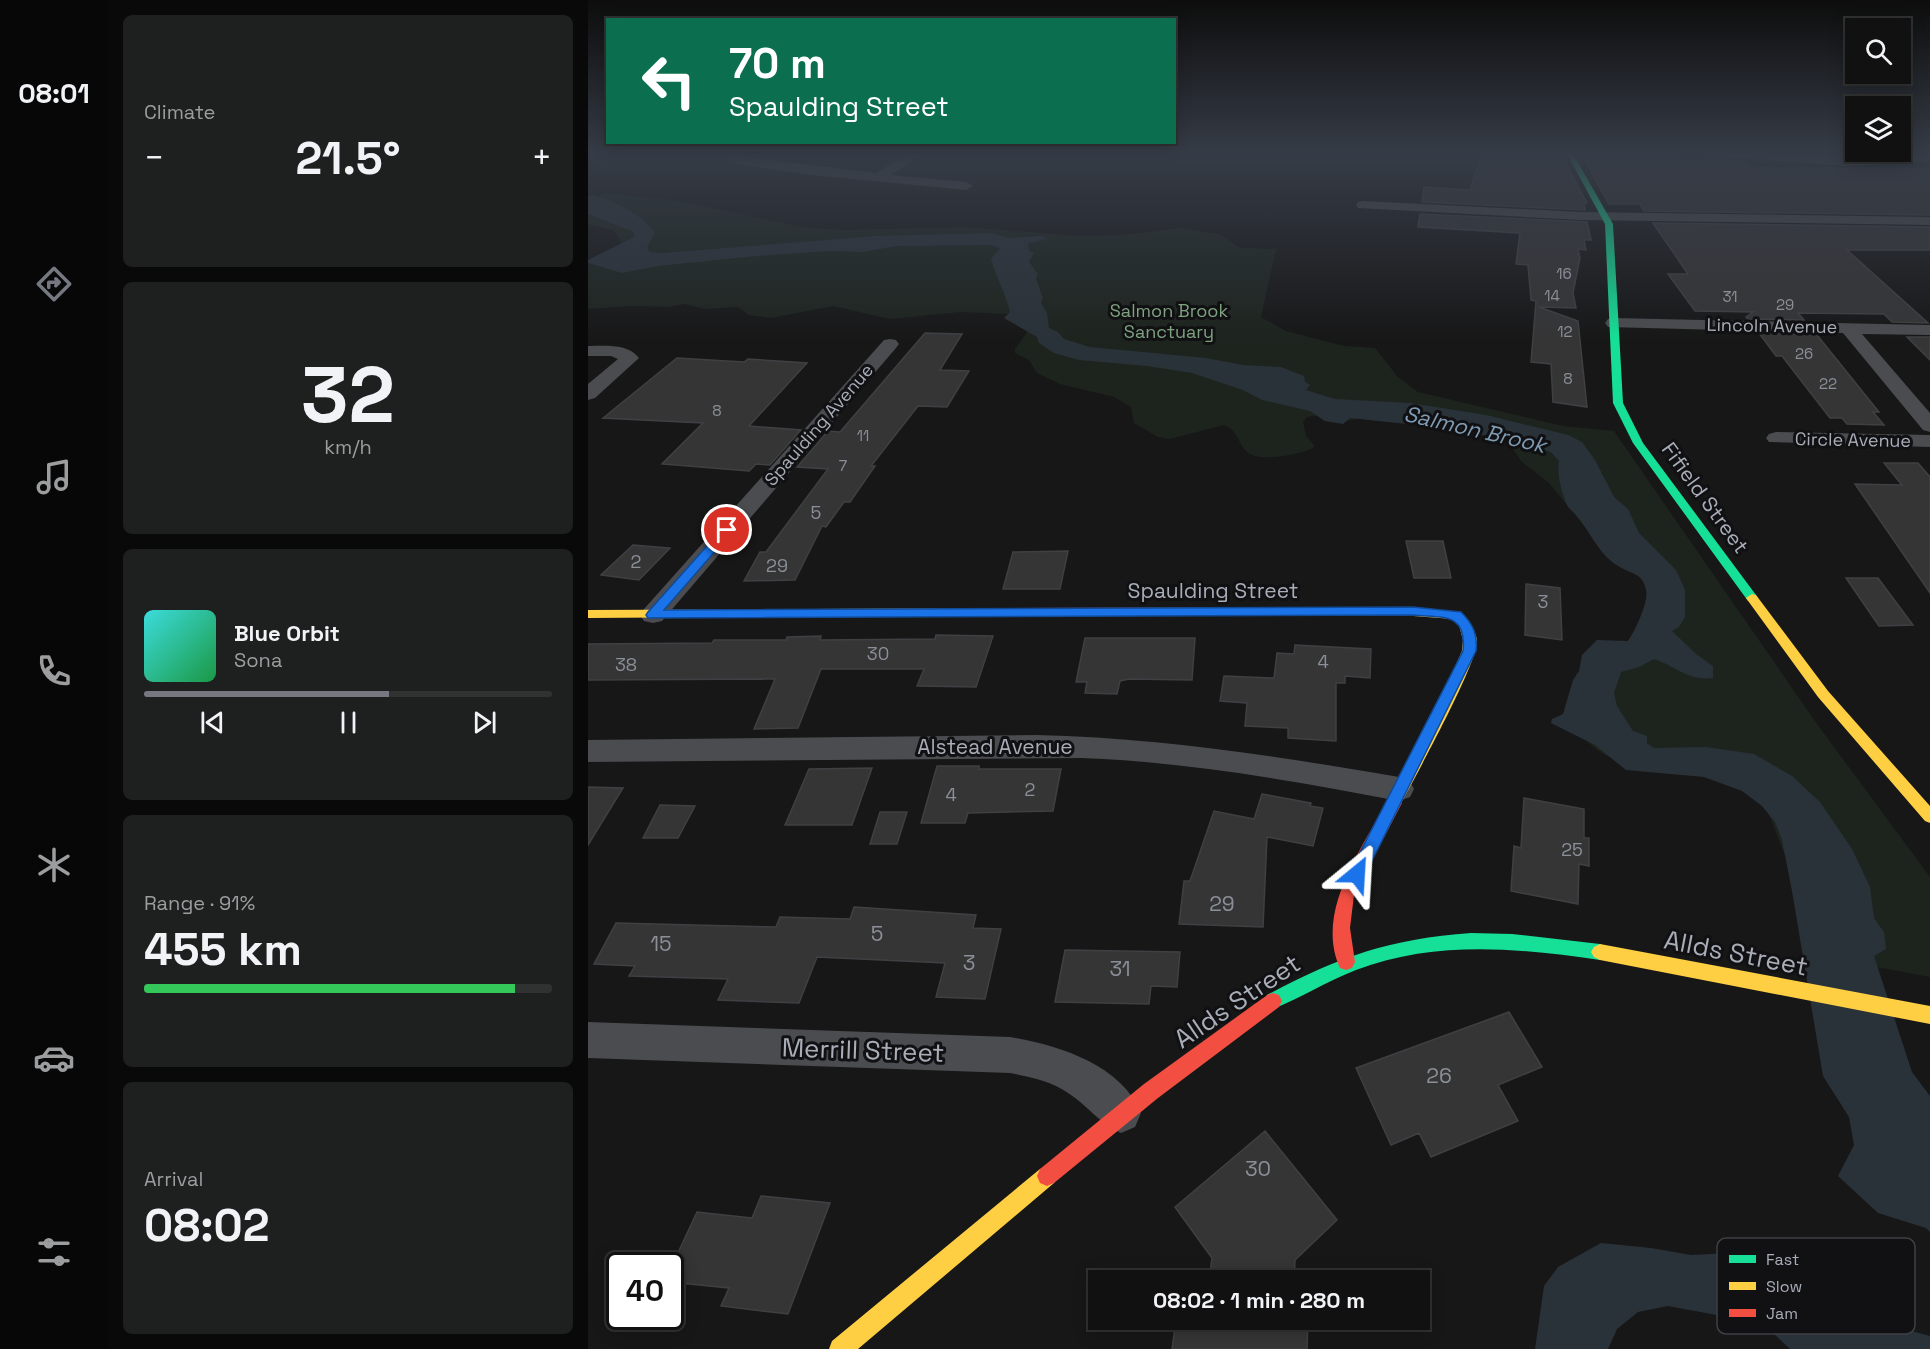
<!DOCTYPE html>
<meta charset="utf-8">
<style>
body{margin:0;font-family:"Space Grotesk",sans-serif;background:#1e1f1f;color:#f1f3f6;height:100vh;display:flex;flex-direction:column;font-size:22px;white-space:nowrap}
*{box-sizing:border-box;margin:0}
p{font-size:20px;color:#9c9d9f}
.icon{flex:none;width:33px;height:33px;fill:none;stroke:currentColor;stroke-width:2;stroke-linecap:round;stroke-linejoin:round}
.map{position:relative;flex:1;overflow:hidden}
.side{display:flex;flex-direction:column;gap:15px;padding:15px;background:#090909;width:480px}
.side>*{flex:none}
.hud{position:absolute;left:18px;top:18px;width:570px;height:126px;border-radius:0px;box-shadow:0 3px 15px #0003,0 0 0 2px #303131;background:#0b6e4f;color:#fff;overflow:hidden}
.tools{position:absolute;left:1257px;top:18px;display:grid;gap:12px}
.tools a{display:grid;place-items:center;width:66px;height:66px;border-radius:0px;background:#111;box-shadow:0 3px 15px #0003,0 0 0 2px #303131;font-size:30px}
.speed{position:absolute;left:18px;top:1252px;display:flex;gap:12px;font-size:30px;font-weight:700;text-align:center}
.speed>*{display:grid;place-content:center;width:78px;height:78px;border-radius:50%;background:#111;box-shadow:0 3px 15px #0003,0 0 0 2px #303131;line-height:1}
.speed .limit{border:3px solid #111;border-radius:9px;background:#fff;color:#111}
.pin{position:absolute;display:grid;place-items:center;width:51px;height:51px;color:#fff;margin:-26px;border:3px solid #fff;border-radius:50%;box-shadow:0 2px 6px #0007}
.me{position:absolute;width:66px;margin:-33px;rotate:27deg;stroke-linejoin:round;filter:drop-shadow(0 0 4px #0008)}
.turn{display:flex;align-items:center;gap:21px;height:126px;padding:0 24px;font-size:27px}
.turn .icon{width:78px;height:78px;stroke-width:2.5}
.turn b{display:block;font-size:42px;line-height:51px}
.big{font-size:45px;font-weight:700;line-height:1.1}
.side .card{flex:1;display:flex;flex-direction:column;justify-content:center;gap:9px;min-width:0;padding:0 21px;border-radius:9px;background:#1e1f1f}
.side .dial{align-items:center;gap:0}
.dial b{font-size:78px;line-height:1}
.song{display:flex;align-items:center;gap:18px}
.cover{width:72px;height:72px;border-radius:9px;background:linear-gradient(135deg,hsl(180 70% 55%),hsl(140 70% 35%))}
.played{height:6px;border-radius:3px;background:linear-gradient(90deg,#757880 60%,#303131 60%)}
.keys{display:flex;justify-content:space-around;direction:ltr}
.heat{display:flex;justify-content:space-between;align-items:center;font-size:33px;direction:ltr}
.charge{height:9px;border-radius:4px;background:linear-gradient(90deg,#34c759 91%,#303131 0)}
.trip{position:absolute;left:500px;top:1270px;width:342px;height:60px;border-radius:0px;background:#111;box-shadow:0 3px 15px #0003,0 0 0 2px #303131;font-weight:700;line-height:60px;text-align:center}
main{display:flex;flex:1;min-height:0}
.menu{display:flex;flex-direction:column;width:108px;justify-content:space-around;align-items:center;background:#070707;color:#9c9d9f}
.menu .icon{width:42px;height:42px}
.menu .active{color:#757880}
.menu b{font-size:27px;color:#f1f3f6}
.map>svg:first-child{display:block}
.green{fill:#1d241e}
.water{fill:#2a3239}
.building{fill:#353536;stroke:#3f4043;stroke-width:1.5}
.lines{fill:none;stroke-linecap:round;stroke-linejoin:round}
.street{fill:#4b4c50;fill-rule:evenodd}
.fast{fill:#16e098;fill-rule:evenodd}
.slow{fill:#ffcf43;fill-rule:evenodd}
.jam{fill:#f24e42;fill-rule:evenodd}
.route{fill:#1a73e8;stroke:#114b97;stroke-width:1.5}
.labels{text-anchor:middle;stroke-width:6;stroke-linejoin:round;paint-order:stroke}
.far-number-label{font-size:15px;fill:#8b8f98}
.far-park-label{font-size:18px;fill:#7fa381;stroke:#111113}
.far-street-label{font-size:18px;fill:#a8adb8;stroke:#111113}
.number-label{font-size:18px;fill:#8b8f98}
.street-label{font-size:21px;fill:#a8adb8;stroke:#111113}
.near-number-label{font-size:21px;fill:#8b8f98}
.water-label{font-size:22px;font-style:italic;fill:#7f9bb3;stroke:#111113}
.near-street-label{font-size:26px;fill:#a8adb8;stroke:#111113}
.key{fill:#111113;stroke:#3e4045;stroke-width:1.5}
.key-label{font-size:16px;fill:#a8adb8}
</style>
<main>
<nav class="menu">
<b>08:01</b>
<svg class="icon active" aria-label="directions" viewBox="0 0 24 24"><path d="M12 3l9 9-9 9-9-9zM9 14v-3h6M13 9l2 2-2 2"/></svg>
<svg class="icon" aria-label="music" viewBox="0 0 24 24"><path d="M9 18V5l10-2v13"/><circle cx="6" cy="18" r="3"/><circle cx="16" cy="16" r="3"/></svg>
<svg class="icon" aria-label="phone" viewBox="0 0 24 24"><path d="M5 4h4l2 5-3 2q2 4 5 5l2-3 5 2v4C11 20 4 13 5 4z"/></svg>
<svg class="icon" aria-label="climate" viewBox="0 0 24 24"><path d="M12 3v18M4 7l16 10M4 17L20 7"/></svg>
<svg class="icon" aria-label="car" viewBox="0 0 24 24"><path d="M5 17H2v-5l4-1 3-4h7l3 4 3 1v5h-3M9 17h6M6 11h13"/><circle cx="7" cy="17" r="2"/><circle cx="17" cy="17" r="2"/></svg>
<svg class="icon" aria-label="filters" viewBox="0 0 24 24"><path d="M4 7h16M4 17h16"/><circle cx="9" cy="7" r="2"/><circle cx="15" cy="17" r="2"/></svg>
</nav>
<section class="side">
<div class="card"><p>Climate</p>
<div class="heat"><a>−</a><b class="big">21.5°</b><a>+</a></div>
</div>
<div class="card dial"><b>32</b><p>km/h</p></div>
<div class="card">
<div class="song"><i class="cover"></i><div><b>Blue Orbit</b><p>Sona</p></div></div>
<div class="played"></div>
<div class="keys"><svg class="icon" aria-label="previous" viewBox="0 0 24 24"><path d="M18 5L8 12l10 7zM5 5v14"/></svg><svg class="icon" aria-label="pause" viewBox="0 0 24 24"><path d="M8 5v14M16 5v14"/></svg><svg class="icon" aria-label="next" viewBox="0 0 24 24"><path d="M6 5l10 7-10 7zM19 5v14"/></svg></div>
</div>
<div class="card"><p>Range · 91%</p><b class="big">455 km</b><div class="charge"></div></div>
<div class="card"><p>Arrival</p><b class="big">08:02</b></div>
</section>
<div class="map">
<svg width="1342" height="1349" viewBox="0 0 1342 1349">
<rect width="100%" height="100%" fill="#171717"/>
<path class="green" d="M 17,193 L 91,201 L 213,227 L 255,230 L 376,227 L 493,236 L 535,235 L 592,228 L 631,234 L 652,248 L 688,249 L 673,317 L 698,331 L 756,346 L 787,348 L 810,377 L 830,392 L 975,426 L 1026,431 L 1229,724 L 1342,877 L 1342,977 L 1230,956 C 1218,915 1205,875 1189,835 C 1185,825 1181,810 1173,803 C 1149,779 1102,774 1071,769 C 1045,765 1018,761 1000,742 L 1063,602 L 1054,577 L 1001,532 L 961,483 L 934,462 L 921,444 L 915,440 L 893,432 L 777,418 L 756,421 L 732,415 L 719,417 L 715,422 L 718,436 L 726,445 L 725,448 C 710,455 668,464 657,450 C 649,440 649,430 636,425 L 582,439 L 570,437 L 546,423 L 543,407 L 526,397 L 472,384 L 455,376 L 449,373 L 441,360 L 427,353 L 427,349 L 440,331 L 420,314 L 374,312 L 302,319 L 245,306 L 183,318 L 161,315 L 150,307 L 117,309 L 97,304 L 81,307 L 44,306 L 0,309 L 0,263 L 4,264 L 30,249 L 33,240 L 25,230 L 0,224 L 0,201 Z"/>
<path class="water" d="M 4,195 C 28,201 52,214 67,232 L 59,248 L 62,252 L 74,253 L 288,236 L 403,233 L 421,238 L 454,236 L 460,239 L 440,243 L 441,251 L 446,252 L 441,262 L 450,274 L 448,279 L 455,298 L 453,303 L 459,313 L 461,328 L 470,332 L 476,339 L 502,347 L 618,358 L 655,365 L 693,367 L 716,376 L 717,382 L 722,385 L 718,390 L 747,399 L 822,403 L 898,415 L 980,435 L 994,442 L 1007,460 L 1026,497 L 1040,509 L 1051,533 L 1088,570 L 1097,590 L 1097,617 L 1091,627 L 1084,631 L 1108,654 L 1125,666 L 1125,678 C 1099,681 1090,667 1066,659 L 1051,667 L 1033,672 L 1026,693 L 1029,706 L 1045,731 L 1059,736 L 1059,743 L 1066,748 L 1118,747 L 1166,754 L 1204,776 L 1232,802 L 1264,849 L 1282,887 L 1286,918 L 1296,932 L 1298,949 L 1286,956 L 1324,1072 L 1342,1096 L 1342,1232 L 1338,1228 L 1290,1213 L 1250,1176 L 1266,1145 L 1261,1117 L 1235,1076 L 1204,891 L 1194,840 L 1187,822 L 1174,806 L 1154,791 L 1116,777 L 1038,770 L 1007,745 L 963,723 L 964,719 L 975,714 L 985,680 L 991,671 L 994,655 L 1009,640 L 1040,641 C 1047,631 1061,602 1058,590 C 1055,573 1043,574 1032,567 C 1011,556 1003,532 988,515 C 985,511 981,509 979,505 C 973,491 969,475 971,461 L 963,452 L 916,439 L 838,426 L 762,418 L 755,424 L 737,421 L 722,411 L 674,400 L 655,390 L 604,373 L 559,366 L 491,360 L 466,353 L 451,343 L 449,337 L 416,318 L 422,312 C 418,294 408,278 403,259 L 412,248 L 404,245 L 308,246 L 275,252 L 241,251 L 168,256 L 70,266 L 34,273 L 0,263 L 0,260 L 46,237 L 46,232 L 0,214 L 0,196 Z
M 1013,1243 L 1063,1248 L 1103,1255 L 1143,1253 L 1176,1259 L 1217,1288 L 1316,1329 L 1342,1336 L 1342,1349 L 1202,1349 L 1184,1332 L 1161,1321 L 1080,1306 L 1050,1312 L 1029,1329 L 1020,1349 L 947,1349 L 956,1286 L 970,1267 Z"/>
<path class="building" d="M 894,152 L 972,152 L 999,203 L 996,203 L 997,210 L 834,202 L 836,187 L 882,190 Z
M 992,152 L 1032,152 L 1048,154 L 1052,158 L 1154,161 L 1161,168 L 1342,168 L 1342,215 L 1056,211 L 1052,204 L 1021,204 Z
M 832,214 L 999,222 L 1003,240 L 996,240 L 998,250 L 990,249 L 992,258 L 985,293 L 988,308 L 951,307 L 990,321 L 999,407 L 965,402 L 963,364 L 943,362 L 948,301 L 943,300 L 940,265 L 928,264 L 932,233 L 830,227 Z
M 1065,223 L 1342,227 L 1342,250 L 1259,250 L 1340,323 L 1304,322 L 1296,314 L 1210,313 L 1216,320 L 1160,319 L 1158,317 L 1165,312 L 1107,311 L 1080,274 L 1100,274 Z
M 337,333 L 374,334 L 352,370 L 381,371 L 359,407 L 330,406 L 283,466 L 287,466 L 262,502 L 256,502 L 238,527 L 234,526 L 207,580 L 156,581 L 172,552 L 178,552 L 240,469 L 209,467 L 240,431 L 252,432 Z
M 1171,333 L 1229,335 L 1291,412 L 1285,412 L 1296,425 L 1259,424 L 1254,418 L 1242,418 L 1194,356 L 1188,356 Z
M 1319,337 L 1342,337 L 1342,360 Z
M 89,358 L 156,362 L 160,359 L 219,363 L 161,426 L 213,430 L 182,465 L 168,464 L 161,471 L 74,464 L 115,423 L 15,418 Z
M 1296,463 L 1330,463 L 1342,477 L 1342,593 L 1267,484 L 1314,485 Z
M 818,541 L 855,541 L 863,578 L 826,578 Z
M 45,545 L 82,548 L 51,580 L 13,575 Z
M 480,551 L 472,589 L 415,589 L 425,552 Z
M 1258,578 L 1290,578 L 1325,625 L 1291,626 Z
M 938,584 L 972,588 L 974,640 L 937,635 Z
M 348,635 L 405,636 L 388,687 L 329,686 L 336,669 L 233,669 L 210,728 L 166,729 L 187,679 L 0,680 L 0,644 L 124,643 L 126,640 L 198,640 L 199,637 L 233,636 L 232,640 L 347,639 Z
M 497,638 L 607,638 L 604,680 L 541,679 L 532,681 L 529,694 L 497,693 L 499,682 L 488,682 Z
M 707,645 L 783,649 L 782,678 L 757,676 L 757,683 L 748,683 L 748,741 L 700,738 L 700,728 L 657,726 L 659,703 L 632,701 L 636,676 L 686,678 L 689,653 L 706,654 Z
M 349,766 L 391,766 L 391,769 L 473,769 L 465,811 L 380,813 L 377,823 L 333,823 Z
M 284,768 L 264,825 L 197,825 L 221,769 Z
M 0,787 L 35,788 L 0,845 Z
M 674,794 L 723,803 L 722,806 L 735,808 L 725,846 L 679,837 L 675,927 L 591,924 L 596,881 L 602,881 L 626,811 L 666,819 Z
M 936,798 L 996,809 L 996,838 L 1001,838 L 1001,866 L 991,864 L 990,904 L 923,891 L 926,846 L 933,848 Z
M 72,805 L 107,806 L 90,838 L 55,838 Z
M 292,812 L 319,812 L 309,844 L 282,844 Z
M 266,907 L 388,915 L 385,928 L 413,929 L 397,999 L 348,997 L 357,963 L 229,957 L 211,1003 L 130,1000 L 140,979 L 41,976 L 47,966 L 6,964 L 28,923 L 188,927 L 192,917 L 262,919 Z
M 477,950 L 592,952 L 589,987 L 563,986 L 561,1004 L 467,1002 Z
M 921,1012 L 954,1067 L 910,1085 L 930,1121 L 843,1157 L 831,1133 L 803,1145 L 768,1068 Z
M 677,1131 L 749,1220 L 707,1260 L 706,1281 L 621,1281 L 624,1258 L 587,1207 Z
M 173,1196 L 242,1203 L 200,1314 L 133,1306 L 141,1288 L 82,1282 L 82,1270 L 109,1212 L 164,1218 Z
M 588,1320 L 720,1320 L 719,1349 L 584,1349 Z"/>
<g class="lines">
<path class="street" d="M 323,152 L 338,152 L 303,175 L 378,182 L 385,186 L 378,190 L 224,175 L 142,163 L 136,159 L 142,155 L 288,173 Z
M 1118,152 L 1180,152 L 1259,158 L 1342,154 L 1342,162 L 1259,166 L 1124,156 Z
M 775,201 L 993,212 L 1342,217 L 1342,225 L 993,220 L 770,208 L 768,205 L 770,202 Z
M 1026,318 L 1342,325 L 1342,335 L 1274,334 L 1342,413 L 1342,432 L 1335,430 L 1255,333 L 1020,327 L 1017,323 L 1020,319 Z
M 302,339 L 308,340 L 311,344 L 308,348 L 74,621 L 65,623 L 56,621 L 52,615 L 56,609 L 296,340 Z
M 0,346 C 16,346 40,343 51,358 L 7,398 L 0,400 L 0,384 L 30,359 L 23,356 L 0,356 Z
M 1188,432 L 1342,435 L 1342,447 L 1181,442 L 1178,438 L 1181,434 Z
M 448,735 C 574,738 687,756 811,777 L 822,781 L 826,789 L 822,797 L 811,801 C 706,781 601,762 494,758 L 0,762 L 0,740 Z
M 0,1022 L 422,1037 C 469,1045 533,1064 553,1113 L 547,1127 L 533,1133 C 512,1124 499,1105 480,1093 C 463,1081 443,1077 422,1073 L 0,1058 Z"/>
<path class="fast" d="M 978,152 L 984,152 L 1025,224 L 1035,403 L 1055,443 L 1168,595 L 1170,598 L 1168,601 L 1160,601 L 1045,443 L 1025,403 L 1017,224 Z
M 883,933 L 924,934 L 1012,944 L 1018,947 L 1021,952 L 1018,957 L 1012,960 C 930,948 847,940 768,970 C 739,981 713,998 685,1009 L 679,1007 L 676,1001 L 679,995 C 750,957 801,939 883,933 Z"/>
<path class="slow" d="M 1164,594 L 1168,595 L 1240,691 L 1342,806 L 1342,823 L 1337,821 L 1230,697 L 1158,598 Z
M 803,607 L 873,612 C 881,620 887,629 889,640 C 891,662 825,781 811,807 L 806,809 L 801,807 L 798,803 L 857,690 L 874,651 L 875,640 L 871,625 L 865,619 L 799,614 L 797,611 L 799,608 Z
M 417,608 L 423,612 L 421,615 L 0,618 L 0,610 Z
M 1012,944 L 1342,1006 L 1342,1024 L 1012,960 L 1006,957 L 1003,952 L 1006,947 Z
M 459,1166 L 466,1169 L 469,1176 L 466,1183 L 270,1349 L 241,1349 L 244,1341 L 452,1169 Z"/>
<path class="jam" d="M 803,607 L 807,608 L 809,611 L 807,614 L 417,616 L 411,612 L 417,608 Z
M 806,797 L 811,799 L 814,803 L 766,895 L 762,928 L 767,962 L 764,968 L 758,970 L 752,968 C 726,912 775,846 801,799 Z
M 685,993 L 691,995 L 694,1001 L 691,1007 L 570,1098 L 466,1183 L 459,1186 L 452,1183 L 449,1176 L 452,1169 L 556,1084 L 679,995 Z"/>
</g>
<linearGradient id="sky" x2="0" y2="1"><stop stop-color="#0d0d0d"/><stop offset="0.45" stop-color="#363c47"/><stop offset="1" stop-color="#363c47" stop-opacity="0"/></linearGradient>
<rect width="1342" height="341" fill="url(#sky)"/>
<path class="route" d="M 139,527 L 143,528 L 143,533 L 76,610 L 825,607 L 873,612 C 885,624 890,635 888,651 L 775,879 L 769,881 L 763,879 L 761,874 L 875,651 C 879,612 854,618 825,615 L 60,618 L 58,615 L 60,612 L 135,528 Z"/>
<g class="labels">
<g class="far-number-label">
<text x="976" y="279">16</text>
<text x="964" y="301">14</text>
<text x="1142" y="302">31</text>
<text x="1197" y="310">29</text>
<text x="977" y="337">12</text>
<text x="1216" y="359">26</text>
<text x="980" y="384">8</text>
<text x="1240" y="389">22</text>
<text x="129" y="416">8</text>
<text x="275" y="441">11</text>
<text x="255" y="471">7</text>
</g>
<g class="far-park-label">
<text x="581" y="317">Salmon Brook<tspan x="581" dy="21">Sanctuary</tspan></text>
</g>
<g class="far-street-label">
<text transform="translate(1184 326) rotate(1)" y="6">Lincoln Avenue</text>
<text transform="translate(231 425) rotate(-49)" y="6">Spaulding Avenue</text>
<text transform="translate(1265 440) rotate(1)" y="6">Circle Avenue</text>
</g>
<g class="number-label">
<text x="228" y="519">5</text>
<text x="48" y="568">2</text>
<text x="189" y="572">29</text>
<text x="955" y="608">3</text>
<text x="290" y="660">30</text>
<text x="735" y="668">4</text>
<text x="38" y="671">38</text>
<text x="442" y="796">2</text>
<text x="363" y="801">4</text>
<text x="984" y="856">25</text>
</g>
<g class="street-label">
<text transform="translate(1117 498) rotate(54)" y="7">Fifield Street</text>
<text x="625" y="598">Spaulding Street</text>
<text x="407" y="754">Alstead Avenue</text>
</g>
<g class="near-number-label">
<text x="634" y="911">29</text>
<text x="289" y="941">5</text>
<text x="73" y="951">15</text>
<text x="381" y="970">3</text>
<text x="532" y="976">31</text>
<text x="851" y="1083">26</text>
<text x="670" y="1176">30</text>
</g>
<g class="water-label">
<text transform="translate(887 429) rotate(13)" y="8">Salmon Brook</text>
</g>
<g class="near-street-label">
<text transform="translate(1148 953) rotate(11)" y="9">Allds Street</text>
<text transform="translate(649 1001) rotate(-34)" y="9">Allds Street</text>
<text transform="translate(275 1050) rotate(2)" y="9">Merrill Street</text>
</g>
</g>
<rect x="1129" y="1238" width="198" height="96" rx="9" class="key"/>
<rect x="1141" y="1255" width="27" height="8" fill="#16e098"/>
<rect x="1141" y="1282" width="27" height="8" fill="#ffcf43"/>
<rect x="1141" y="1309" width="27" height="8" fill="#f24e42"/>
<g class="key-label">
<text x="1178" y="1265">Fast</text>
<text x="1178" y="1292">Slow</text>
<text x="1178" y="1319">Jam</text>
</g>
</svg>
<div class="tools">
<a><svg class="icon" aria-label="search" viewBox="0 0 24 24"><circle cx="10" cy="10" r="6"/><path d="M15 15l6 6"/></svg></a>
<a><svg class="icon" aria-label="layers" viewBox="0 0 24 24"><path d="M12 4l9 5-9 5-9-5zM3 14l9 5 9-5"/></svg></a>
</div>
<div class="speed"><div class="limit">40</div></div>
<div class="pin" style="left:139px;top:530px;background:#d93025"><svg class="icon" aria-label="arrive" viewBox="0 0 24 24"><path d="M6 21V4h12l-3 4 3 4H6"/></svg></div>
<svg class="me" style="left:769px;top:874px" viewBox="-20 -20 40 40"><path d="M0-17L14 15 0 8-14 15z" fill="#1a73e8" stroke="#fff" stroke-width="4"/></svg>
<div class="trip">08:02 · 1 min · 280 m</div>
<div class="hud">
<div class="turn"><svg class="icon" aria-label="left" viewBox="0 0 24 24"><path d="M17 20v-9H6M10 6l-5 5 5 5"/></svg><div><b>70 m</b>Spaulding Street</div></div>
</div>
</div>
</main>
